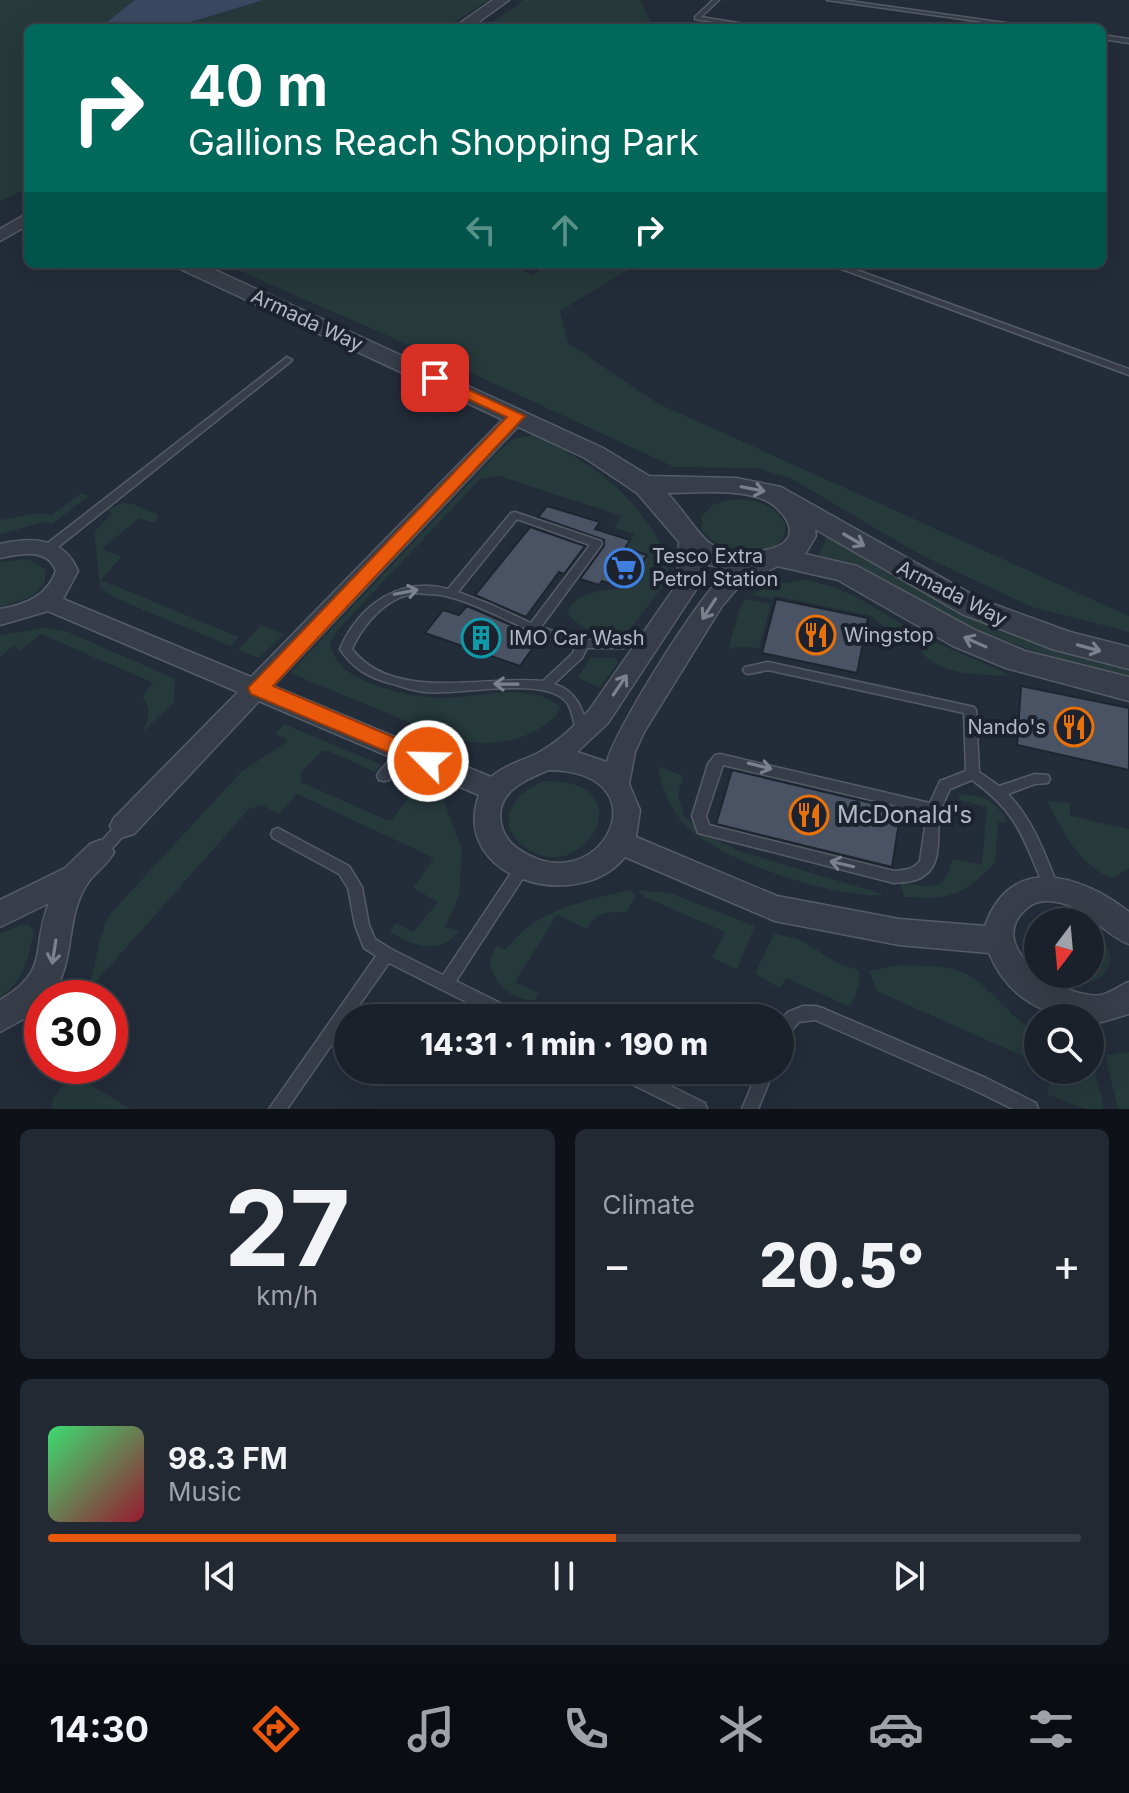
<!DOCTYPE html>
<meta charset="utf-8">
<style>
body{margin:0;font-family:Inter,sans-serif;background:#232933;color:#f1f3f6;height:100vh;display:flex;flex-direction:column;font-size:30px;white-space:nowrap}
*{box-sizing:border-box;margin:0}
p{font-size:26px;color:#9fa3a9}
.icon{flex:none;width:44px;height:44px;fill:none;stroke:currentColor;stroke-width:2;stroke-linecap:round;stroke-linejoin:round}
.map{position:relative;height:1109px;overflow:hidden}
.panel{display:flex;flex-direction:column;gap:20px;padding:20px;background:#0e1218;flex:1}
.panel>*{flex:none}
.hud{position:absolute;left:24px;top:24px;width:1082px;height:244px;border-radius:12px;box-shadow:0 8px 32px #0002,0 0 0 2px #383e47;background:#00695c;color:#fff;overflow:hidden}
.needle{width:52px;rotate:196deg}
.controls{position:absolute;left:1024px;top:908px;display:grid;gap:16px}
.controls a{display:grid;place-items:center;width:80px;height:80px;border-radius:50%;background:#1a212b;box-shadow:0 8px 32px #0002,0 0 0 2px #383e47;font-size:40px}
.speed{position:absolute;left:24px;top:980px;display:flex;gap:16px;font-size:40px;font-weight:700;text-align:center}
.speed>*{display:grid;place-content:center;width:104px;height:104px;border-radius:50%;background:#1a212b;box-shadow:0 8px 32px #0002,0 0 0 2px #383e47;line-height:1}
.speed .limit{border:12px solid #d22;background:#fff;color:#111}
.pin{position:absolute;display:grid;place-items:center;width:68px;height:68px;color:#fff;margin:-34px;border-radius:16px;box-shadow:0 4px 12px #0006}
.me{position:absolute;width:88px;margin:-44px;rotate:293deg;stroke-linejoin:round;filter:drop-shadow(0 0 6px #0008)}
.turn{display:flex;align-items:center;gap:28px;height:168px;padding:0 32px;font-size:36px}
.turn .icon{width:104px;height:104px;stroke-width:2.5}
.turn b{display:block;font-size:56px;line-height:68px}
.lanes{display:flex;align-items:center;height:76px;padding:0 32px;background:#0003;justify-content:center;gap:40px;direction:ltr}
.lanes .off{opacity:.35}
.big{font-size:60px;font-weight:800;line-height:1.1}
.panel .widget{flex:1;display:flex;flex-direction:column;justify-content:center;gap:12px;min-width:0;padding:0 28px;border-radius:12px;background:#232933}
.panel .dial{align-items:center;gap:0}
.dial b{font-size:104px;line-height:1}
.song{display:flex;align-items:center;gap:24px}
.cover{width:96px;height:96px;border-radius:12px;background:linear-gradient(135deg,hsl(140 70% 55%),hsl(350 70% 35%))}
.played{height:8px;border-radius:4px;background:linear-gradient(90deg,#ea580c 55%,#383e47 55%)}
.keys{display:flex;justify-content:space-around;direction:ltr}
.heat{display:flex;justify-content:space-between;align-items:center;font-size:44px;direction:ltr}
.panel .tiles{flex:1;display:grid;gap:20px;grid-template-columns:1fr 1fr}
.widget:last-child{grid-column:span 2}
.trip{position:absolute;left:334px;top:1004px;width:460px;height:80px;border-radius:40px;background:#1a212b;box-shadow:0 8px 32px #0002,0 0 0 2px #383e47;font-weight:800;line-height:80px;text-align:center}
.dock{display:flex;height:128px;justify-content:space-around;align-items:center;background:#0a0d11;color:#9fa3a9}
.dock .icon{width:56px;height:56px}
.dock .on{color:#ea580c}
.dock b{font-size:36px;color:#f1f3f6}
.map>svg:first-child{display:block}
.green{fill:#26393b}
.water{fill:#394961}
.building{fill:#495363;stroke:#1e2530;stroke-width:2}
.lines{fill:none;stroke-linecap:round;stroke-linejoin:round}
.service-casing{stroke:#555c67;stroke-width:3}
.minor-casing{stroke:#555c67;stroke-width:3}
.tertiary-casing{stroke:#555c67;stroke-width:3}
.service{fill:#373e49;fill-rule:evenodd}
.minor{fill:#373e49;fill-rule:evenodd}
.tertiary{fill:#373e49;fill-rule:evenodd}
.oneway{stroke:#7b828d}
.route{fill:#ea580c;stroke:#983908;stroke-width:2}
.labels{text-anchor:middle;stroke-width:8;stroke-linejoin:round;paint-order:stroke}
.street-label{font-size:20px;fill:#b2b9c5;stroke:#1c232e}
.poi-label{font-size:20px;fill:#b2b9c5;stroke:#1c232e;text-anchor:start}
.near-poi-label{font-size:24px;fill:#b2b9c5;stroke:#1c232e;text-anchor:start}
</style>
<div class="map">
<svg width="1129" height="1109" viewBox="0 0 1129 1109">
<rect width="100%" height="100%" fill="#232c39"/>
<path class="green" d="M 0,0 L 135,0 L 99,28 L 28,28 L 28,187 L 0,202 Z
M 263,0 L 489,0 L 445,28 L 171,28 Z
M 524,0 L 640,0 L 653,28 L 484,28 Z
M 224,264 L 508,264 L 533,275 L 548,264 L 638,264 L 560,311 L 568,343 L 657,403 L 1129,616 L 1129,632 L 1032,607 L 921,555 L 790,478 L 756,468 L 674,467 L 452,364 Z
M 535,435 C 585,461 622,482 653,531 C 659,541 667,552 668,564 C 670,580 659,591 651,602 C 643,611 636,624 627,631 C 609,646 580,627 567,614 C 574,591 604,590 624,588 L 647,556 L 625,548 L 635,534 L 614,528 L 622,516 L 499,476 L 480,479 L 335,633 L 330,644 C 335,663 344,670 361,679 C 386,690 412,697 439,698 C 479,699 525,680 560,706 C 558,715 552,720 545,725 C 514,746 482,746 447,738 L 290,673 L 501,449 L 513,439 Z
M 81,493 L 89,496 L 52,524 L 44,522 L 0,534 L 0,520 L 39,513 L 52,515 Z
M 733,499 C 754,499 775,504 785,524 C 788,566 719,556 702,530 L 702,516 L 714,504 Z
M 122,503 L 133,504 L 157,514 L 157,519 L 154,523 L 139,518 L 102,549 L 121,557 L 101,580 L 239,637 L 230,646 L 115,598 L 100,587 L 94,532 L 112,513 L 106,510 Z
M 827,537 L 959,612 L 1053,649 L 1129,669 L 1129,678 L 1027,649 L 961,623 L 853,563 L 818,555 Z
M 24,559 L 33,561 L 45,569 L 45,583 L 31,597 L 0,607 L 0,562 Z
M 806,580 C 857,589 883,616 927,638 C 955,652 984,662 1012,676 C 984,675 941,676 922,653 L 923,646 L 903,642 L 871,616 L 775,596 L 773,599 L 751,595 L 768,585 Z
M 745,599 L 771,604 L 759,649 L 743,646 L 728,649 L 740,608 Z
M 261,625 L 284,634 L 259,658 L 238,650 Z
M 45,628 L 66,631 L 175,679 L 174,702 L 145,730 L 143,729 C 151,717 150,708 142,696 L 153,683 L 41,634 L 20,650 L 13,646 L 0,657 L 0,635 Z
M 590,658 L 615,658 L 618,663 L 599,688 L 578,678 Z
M 284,724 L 382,765 L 375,772 L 331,752 L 322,751 L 301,772 L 301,782 L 387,820 L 392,819 L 413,793 L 391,780 L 399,772 L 442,796 L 462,850 L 459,896 L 445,927 L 459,931 C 441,956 413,946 390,932 L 395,923 L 413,932 L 438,902 L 413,888 L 434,858 L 297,794 L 279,814 L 262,805 L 249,809 L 85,994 C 98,968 96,939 110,914 L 242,771 L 285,743 L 287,739 L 275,734 Z
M 658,766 L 683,776 L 678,795 L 684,816 L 704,833 L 739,851 L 885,895 C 836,899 723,862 687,827 C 670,810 662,789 658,766 Z
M 545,781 C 648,778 583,894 522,845 C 492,821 517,790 545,781 Z
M 964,794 C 984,796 999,803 1007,822 L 998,822 L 995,863 C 962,896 951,900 904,897 L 899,881 C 927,888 947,893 952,859 L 982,865 L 987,807 L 959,800 L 959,796 Z
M 1047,801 L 1070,803 L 1070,816 L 1129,829 L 1129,868 L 1113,878 C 1080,868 1062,830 1047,801 Z
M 629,890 L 636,895 L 627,912 C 609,912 596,911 587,929 L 557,915 L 515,982 L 539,993 L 535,1000 C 513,1002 489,981 490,959 L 497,945 L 505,950 C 537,909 581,902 629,890 Z
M 636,890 L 670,893 L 755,926 L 737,969 L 712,958 L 725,932 L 645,897 Z
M 21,925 L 29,925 L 34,931 C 27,960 26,979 0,997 L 0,933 Z
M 1090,926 L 1100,934 L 1111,956 C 1107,988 1076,988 1053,974 L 1090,974 Z
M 774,933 L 801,940 L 839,964 L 859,970 L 859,986 L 850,1007 L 786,978 L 780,988 L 755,974 Z
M 898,965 C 916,966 938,965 954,969 C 988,979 1007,1018 1038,1033 L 1038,1063 L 877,991 L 869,971 Z
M 1129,1052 L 1129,1109 L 1118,1109 L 1105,1055 Z
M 1090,1053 L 1104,1109 L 1084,1109 L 1047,1094 L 1052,1070 L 1090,1070 Z
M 72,1074 L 131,1109 L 52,1109 L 53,1098 Z"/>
<path class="water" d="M 135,0 L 263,0 L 171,28 L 99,28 Z"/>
<path class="building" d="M 547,506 L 600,522 L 595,529 L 630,540 L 625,548 L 647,555 L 624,588 L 602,581 L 599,585 L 580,579 L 604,546 L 604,540 L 538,517 Z
M 530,527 L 585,546 L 564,574 L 559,572 L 526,617 L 475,595 Z
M 776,599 L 868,618 L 857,673 L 762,653 Z
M 467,606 L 518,628 L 513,634 L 537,642 L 520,666 L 425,633 L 443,610 L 459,615 Z
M 1021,686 L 1129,708 L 1129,770 L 1017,745 Z
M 732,770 L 901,810 L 892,867 L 716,824 Z"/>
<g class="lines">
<defs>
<path id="service" d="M 713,0 L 719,0 L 701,17 L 763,27 L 755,28 L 695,19 L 695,17 Z
M 827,0 L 842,0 L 1042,28 L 1026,28 Z
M 1102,35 L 1129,39 L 1129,43 L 1102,39 Z
M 828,264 L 840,264 L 1129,369 L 1129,375 Z
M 287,357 L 292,360 L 290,362 L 52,552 L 44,552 L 43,549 L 44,546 Z
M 515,512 L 601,541 L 602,544 L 541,627 C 564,635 587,642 612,641 C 625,640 639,635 651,636 L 653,639 L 651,642 L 624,648 L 587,648 L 582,658 L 554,684 C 579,692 583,711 589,734 L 588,737 L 583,739 L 578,737 L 577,734 C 574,725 573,713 568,704 C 548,674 458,696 425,692 C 413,691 401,686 389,683 C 368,677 352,668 340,649 C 359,605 400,576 448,589 L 511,513 ZM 517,519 L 590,545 L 531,623 L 492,605 L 458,592 ZM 416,593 C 424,594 433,594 441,595 C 488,605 528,636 575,646 L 573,653 L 543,681 C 485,675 393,703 352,649 C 361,629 377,609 397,599 C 402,596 410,595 416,593 Z
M 768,662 L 974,707 L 976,710 L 979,772 L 999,786 L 1035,774 L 1048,775 L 1050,779 L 1048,783 L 1035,784 L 1008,794 C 1034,821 1045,855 1059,889 L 1057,893 L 1052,895 L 1047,893 C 1023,841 1022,816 972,780 L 950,789 C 945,799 941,808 939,819 C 937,837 942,863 925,875 C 917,882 904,882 894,883 L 698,833 L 692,816 L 708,764 L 715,755 L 720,754 L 930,803 L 940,781 L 966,771 L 964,713 L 768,670 L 749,674 L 745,673 L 743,670 L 745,667 ZM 723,765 L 927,813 L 920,861 C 913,870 905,870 894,871 L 709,825 L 706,816 Z
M 406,746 L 411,747 L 412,751 L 411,755 L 389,780 L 384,781 L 379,780 L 377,776 L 379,772 L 401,747 Z
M 124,820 L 129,822 L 131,826 L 129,830 L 105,856 L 100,858 L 95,856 L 93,852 L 95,848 L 119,822 Z
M 278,828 L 349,866 L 362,887 L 369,925 L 375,939 L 391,949 L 443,975 L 517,864 L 522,862 L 527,864 L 529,868 L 527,872 L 456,981 L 520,1013 L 522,1018 L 498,1018 L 389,963 L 350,1018 L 348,1018 L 348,1021 L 287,1109 L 269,1109 L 376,956 L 364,948 L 362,943 L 355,925 L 348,888 L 339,874 L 273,838 L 271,834 L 273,830 Z
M 803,1006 L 816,1006 L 822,1008 L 986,1078 L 1036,1103 L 1038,1109 L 1013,1109 L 974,1090 L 815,1020 L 799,1022 L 792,1030 L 786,1042 L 780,1044 L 780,1020 L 788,1012 Z
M 613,1070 L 638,1070 L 705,1103 L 707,1109 L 682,1109 L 615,1076 Z
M 758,1070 L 774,1070 L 758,1109 L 742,1109 Z"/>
<path id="minor" d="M 28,213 L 28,225 L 0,241 L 0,229 Z
M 517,410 L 524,412 L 527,416 L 524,420 L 273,686 L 491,777 C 505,765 519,762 536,754 C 557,743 575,726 590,709 L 675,587 C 682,569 675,550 681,536 L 697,536 L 703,571 L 697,588 L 608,723 L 577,752 L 607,762 C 613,733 701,592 725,574 C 736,565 761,553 776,557 L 779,562 L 776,567 L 741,584 L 722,606 L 644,732 L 635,752 L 629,784 L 640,810 L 636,837 L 777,896 L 899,919 L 985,926 C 1010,853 1081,874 1129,912 L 1129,944 C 1102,934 1087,906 1056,902 C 1042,899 1032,902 1023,912 C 986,950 1065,1000 1101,995 C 1111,993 1120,985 1129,982 L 1129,1014 L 1095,1024 L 1090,1024 L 1090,1018 C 1044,1018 1007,997 989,953 L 899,945 L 775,921 L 625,857 C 578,915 449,879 479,795 L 259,701 L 134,834 L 124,837 L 114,834 L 110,826 L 114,818 L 238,692 L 48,611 L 0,625 L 0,609 C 25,605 47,596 56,571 C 47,547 20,554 0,558 L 0,544 C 32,537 64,537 78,571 L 63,599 L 251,677 L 510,412 ZM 549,770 C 669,772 599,907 517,848 C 508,842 503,833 501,823 C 495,792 525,780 549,770 Z
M 100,840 L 110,844 L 114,852 C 107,866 93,873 86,886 C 64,921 77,965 49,998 L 42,998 L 42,1006 L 38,1011 L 0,1032 L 0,1000 C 52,970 30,948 49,903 L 0,927 L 0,900 L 65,868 L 90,844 Z"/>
<path id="tertiary" d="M 493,0 L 509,0 L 470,28 L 453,28 Z
M 175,264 L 202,264 L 603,448 L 649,476 L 736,478 L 781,487 L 982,600 L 1070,632 L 1129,647 L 1129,669 L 1052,649 L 962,614 L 815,529 L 816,536 L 805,554 L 857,566 L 975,630 L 1025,651 L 1129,677 L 1129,701 L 1006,668 L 953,646 L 838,580 L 777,566 L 740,571 L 709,565 L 692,557 L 637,493 L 585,458 L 178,268 ZM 667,493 C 698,493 737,488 765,500 C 774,504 778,509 784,516 C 812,556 732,557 711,544 C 699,537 680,505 667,493 Z"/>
</defs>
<use href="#service" class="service-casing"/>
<use href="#minor" class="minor-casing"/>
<use href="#tertiary" class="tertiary-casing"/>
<use href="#service" class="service"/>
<use href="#minor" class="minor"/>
<use href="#tertiary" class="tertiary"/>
</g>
<defs><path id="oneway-shaft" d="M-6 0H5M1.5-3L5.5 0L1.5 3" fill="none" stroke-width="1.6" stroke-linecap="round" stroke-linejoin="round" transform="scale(2)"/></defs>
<g class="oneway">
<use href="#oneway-shaft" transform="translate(753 489) rotate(11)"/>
<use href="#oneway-shaft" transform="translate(854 540) rotate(30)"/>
<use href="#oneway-shaft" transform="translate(406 592) rotate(-11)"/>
<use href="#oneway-shaft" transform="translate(709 609) rotate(123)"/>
<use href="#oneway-shaft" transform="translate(975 642) rotate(-156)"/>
<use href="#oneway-shaft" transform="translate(1089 648) rotate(15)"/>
<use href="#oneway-shaft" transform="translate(506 684) rotate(-179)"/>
<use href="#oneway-shaft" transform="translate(620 685) rotate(-56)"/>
<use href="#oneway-shaft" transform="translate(760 766) rotate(14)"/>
<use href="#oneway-shaft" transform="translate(842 864) rotate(-167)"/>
<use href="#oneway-shaft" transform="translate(54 952) rotate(99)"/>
</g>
<path class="route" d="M 435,374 L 525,416 L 273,686 L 435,755 L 439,761 L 435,767 L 428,769 L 251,694 L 248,688 L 507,417 L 429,381 L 427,378 Z"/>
<defs>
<symbol id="supermarket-ring" viewBox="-11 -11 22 22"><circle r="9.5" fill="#1c232e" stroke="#3f7fe0" stroke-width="1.5"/><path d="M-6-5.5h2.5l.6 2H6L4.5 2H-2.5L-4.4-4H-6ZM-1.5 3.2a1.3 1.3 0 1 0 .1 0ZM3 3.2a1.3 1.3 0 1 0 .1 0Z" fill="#3f7fe0"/></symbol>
<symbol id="restaurant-ring" viewBox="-11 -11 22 22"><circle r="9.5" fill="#1c232e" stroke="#e8710a" stroke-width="1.5"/><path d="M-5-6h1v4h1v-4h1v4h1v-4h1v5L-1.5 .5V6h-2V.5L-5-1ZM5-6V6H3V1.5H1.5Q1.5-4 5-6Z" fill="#e8710a"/></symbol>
<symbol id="building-ring" viewBox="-11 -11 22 22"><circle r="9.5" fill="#1c232e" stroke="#0f9aa8" stroke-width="1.5"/><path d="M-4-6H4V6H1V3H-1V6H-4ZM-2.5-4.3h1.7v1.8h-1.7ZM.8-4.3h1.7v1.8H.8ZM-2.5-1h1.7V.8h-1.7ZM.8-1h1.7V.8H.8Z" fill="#0f9aa8"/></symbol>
</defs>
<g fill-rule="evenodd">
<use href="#supermarket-ring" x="602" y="546" width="44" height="44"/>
<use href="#restaurant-ring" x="794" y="613" width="44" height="44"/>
<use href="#building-ring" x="459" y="616" width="44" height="44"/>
<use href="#restaurant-ring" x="1052" y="705" width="44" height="44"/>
<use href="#restaurant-ring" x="787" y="793" width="44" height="44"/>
</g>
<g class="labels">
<g class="street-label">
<text transform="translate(307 320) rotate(25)" y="7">Armada Way</text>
<text transform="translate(952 593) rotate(27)" y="7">Armada Way</text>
</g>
<g class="poi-label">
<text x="652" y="563">Tesco Extra<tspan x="652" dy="23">Petrol Station</tspan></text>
<text x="844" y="642">Wingstop</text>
<text x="509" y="645">IMO Car Wash</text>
<text x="1046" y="734" text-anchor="end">Nando's</text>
</g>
<g class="near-poi-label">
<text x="837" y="823">McDonald's</text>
</g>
</g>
</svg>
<div class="controls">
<a><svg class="needle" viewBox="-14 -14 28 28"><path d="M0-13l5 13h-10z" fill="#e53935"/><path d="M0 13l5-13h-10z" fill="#9fa3a9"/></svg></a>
<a><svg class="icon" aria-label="search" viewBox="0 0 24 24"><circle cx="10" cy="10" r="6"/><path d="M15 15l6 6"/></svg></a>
</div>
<div class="speed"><div class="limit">30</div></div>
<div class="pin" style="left:435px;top:378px;background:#d93025"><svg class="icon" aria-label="arrive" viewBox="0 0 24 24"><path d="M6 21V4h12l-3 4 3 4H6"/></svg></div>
<svg class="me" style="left:428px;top:761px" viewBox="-20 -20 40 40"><circle r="17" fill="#ea580c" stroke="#fff" stroke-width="3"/><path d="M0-11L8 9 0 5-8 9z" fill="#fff"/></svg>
<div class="trip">14:31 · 1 min · 190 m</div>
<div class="hud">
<div class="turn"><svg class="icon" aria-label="right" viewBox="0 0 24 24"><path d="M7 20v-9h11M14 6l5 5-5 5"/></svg><div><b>40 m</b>Gallions Reach Shopping Park</div></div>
<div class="lanes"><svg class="icon off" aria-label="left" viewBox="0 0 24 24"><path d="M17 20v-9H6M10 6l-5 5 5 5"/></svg><svg class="icon off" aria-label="ahead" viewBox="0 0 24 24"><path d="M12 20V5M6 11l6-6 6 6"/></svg><svg class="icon" aria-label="right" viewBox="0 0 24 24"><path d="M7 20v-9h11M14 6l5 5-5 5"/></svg></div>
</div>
</div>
<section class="panel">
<div class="tiles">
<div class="widget dial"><b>27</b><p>km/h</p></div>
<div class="widget"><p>Climate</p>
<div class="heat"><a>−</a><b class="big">20.5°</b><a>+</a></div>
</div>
<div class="widget">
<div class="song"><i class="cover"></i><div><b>98.3 FM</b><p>Music</p></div></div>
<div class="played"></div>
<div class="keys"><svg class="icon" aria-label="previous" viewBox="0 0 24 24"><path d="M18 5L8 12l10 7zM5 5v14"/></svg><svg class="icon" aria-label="pause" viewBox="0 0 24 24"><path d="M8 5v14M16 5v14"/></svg><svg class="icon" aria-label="next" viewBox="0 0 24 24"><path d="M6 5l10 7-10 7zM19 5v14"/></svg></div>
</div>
</div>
</section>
<nav class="dock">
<b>14:30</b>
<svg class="icon on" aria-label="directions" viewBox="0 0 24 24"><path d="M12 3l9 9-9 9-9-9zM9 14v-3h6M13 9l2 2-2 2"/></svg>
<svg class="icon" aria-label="music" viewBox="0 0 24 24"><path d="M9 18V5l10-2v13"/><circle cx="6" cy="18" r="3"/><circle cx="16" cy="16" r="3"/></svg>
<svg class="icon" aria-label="phone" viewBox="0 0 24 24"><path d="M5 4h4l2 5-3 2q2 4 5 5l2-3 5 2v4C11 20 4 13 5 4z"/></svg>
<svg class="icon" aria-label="climate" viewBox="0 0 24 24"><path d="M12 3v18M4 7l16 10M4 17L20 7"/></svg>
<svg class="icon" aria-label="car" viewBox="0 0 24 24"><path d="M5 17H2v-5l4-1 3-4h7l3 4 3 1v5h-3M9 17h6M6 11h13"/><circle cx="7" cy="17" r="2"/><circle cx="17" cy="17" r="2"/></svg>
<svg class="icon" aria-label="filters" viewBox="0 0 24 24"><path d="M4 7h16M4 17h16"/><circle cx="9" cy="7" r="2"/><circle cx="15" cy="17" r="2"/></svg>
</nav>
